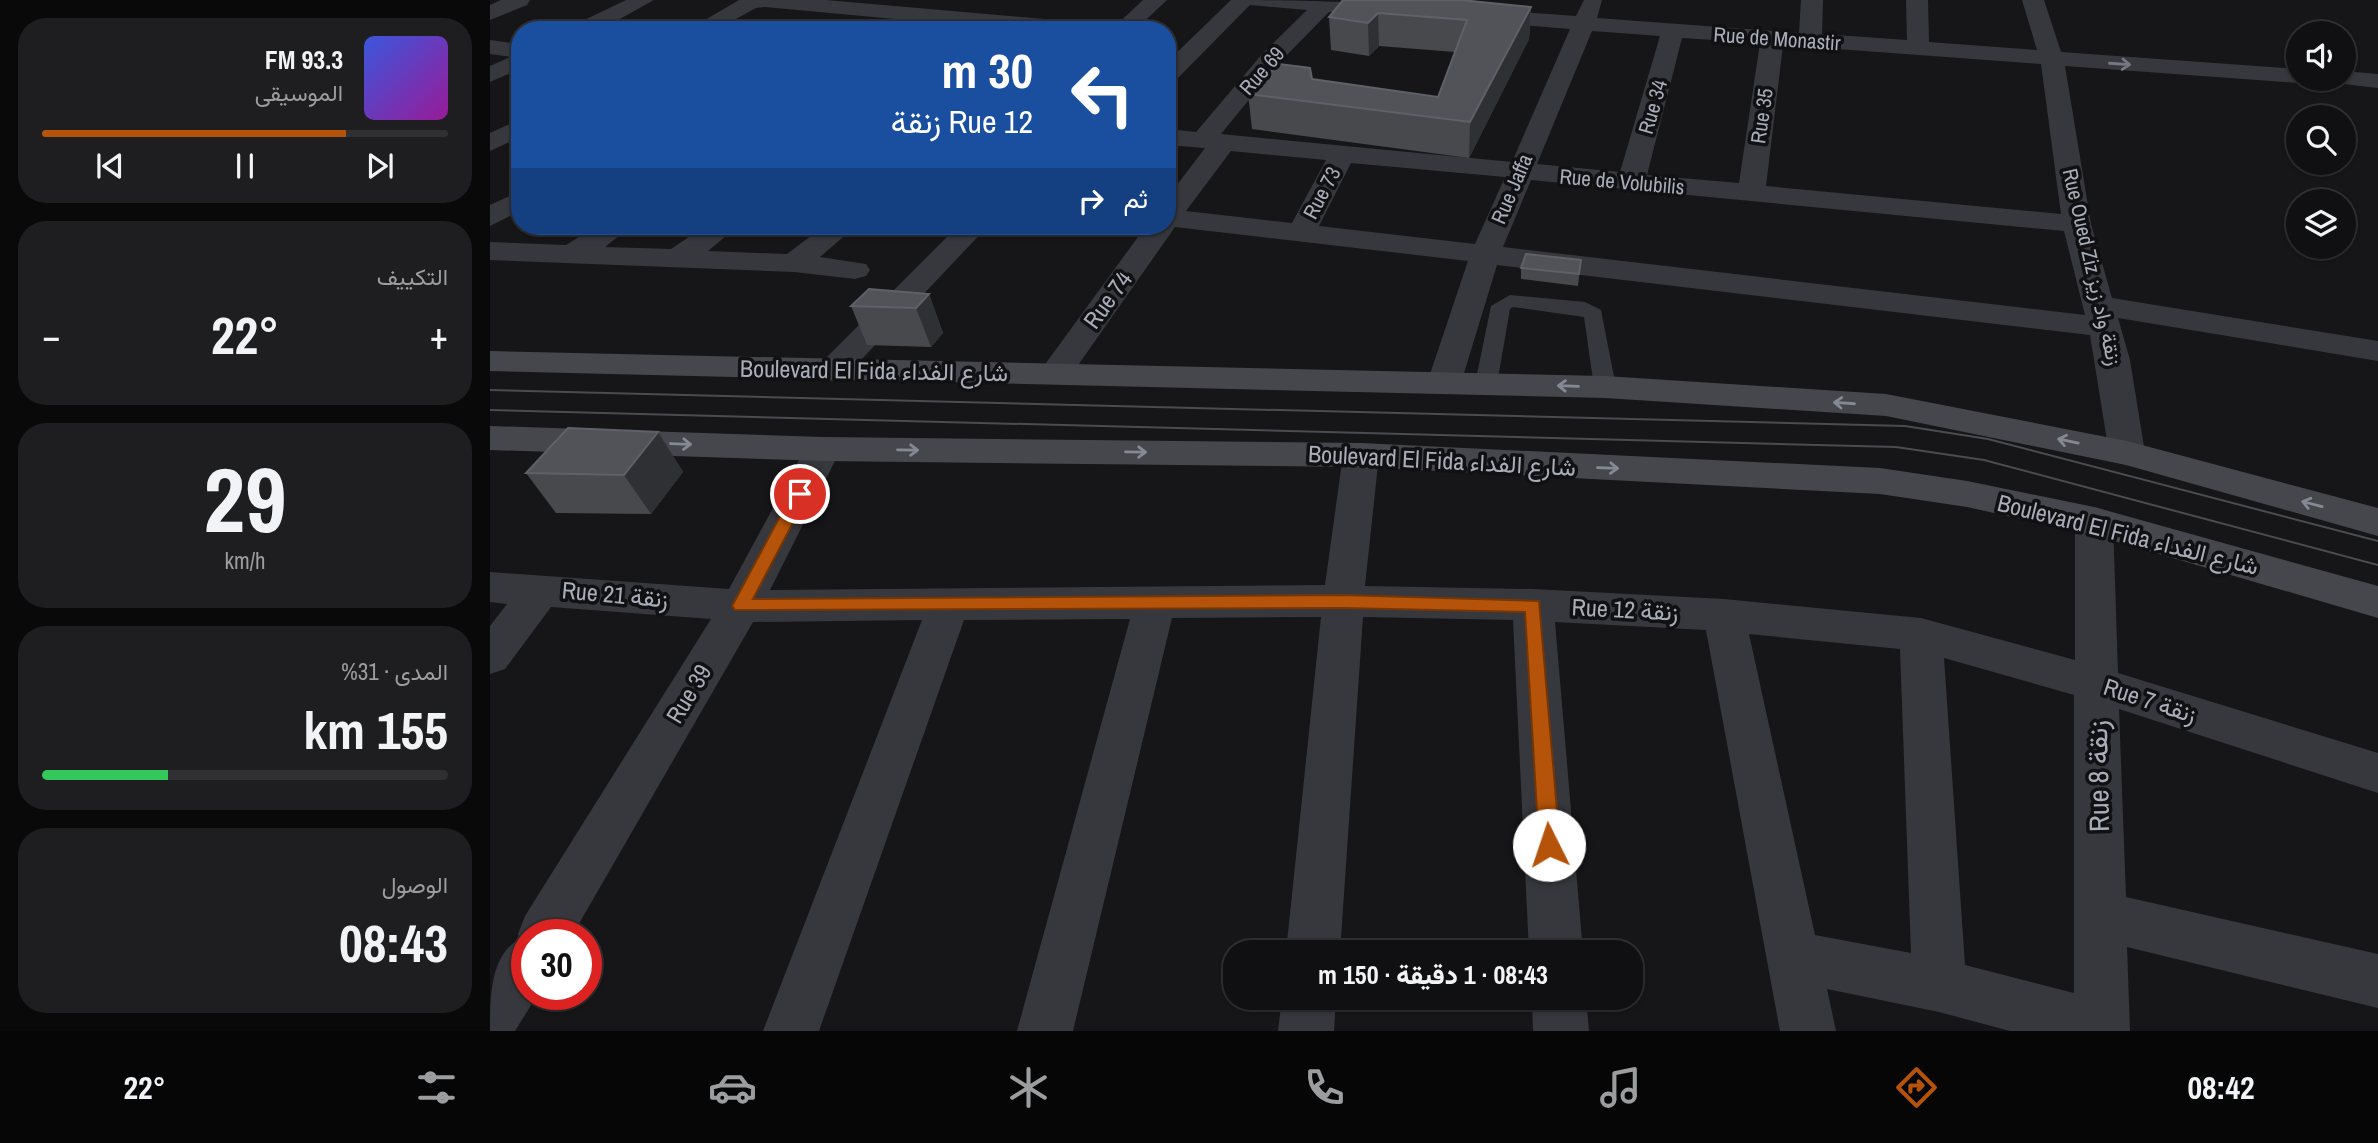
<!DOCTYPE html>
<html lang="ar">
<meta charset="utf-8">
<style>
body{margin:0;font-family:"Archivo Narrow",Vazirmatn,sans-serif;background:#1e1e20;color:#f1f3f6;direction:rtl;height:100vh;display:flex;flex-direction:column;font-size:26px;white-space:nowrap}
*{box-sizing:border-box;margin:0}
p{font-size:23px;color:#9c9d9f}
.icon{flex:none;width:38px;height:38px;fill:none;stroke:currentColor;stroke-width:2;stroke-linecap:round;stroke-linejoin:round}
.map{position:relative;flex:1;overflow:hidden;direction:ltr}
.drawer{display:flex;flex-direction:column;gap:18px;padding:18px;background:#09090a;width:490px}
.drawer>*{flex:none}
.guide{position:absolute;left:21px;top:21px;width:665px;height:214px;border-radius:28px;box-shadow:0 2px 5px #0004,0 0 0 2px #303032;direction:rtl;background:#1a4fa0;color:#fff;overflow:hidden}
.tools{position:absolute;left:1796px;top:21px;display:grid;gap:14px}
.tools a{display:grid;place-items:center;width:70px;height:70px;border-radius:50%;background:#101012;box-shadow:0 2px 5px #0004,0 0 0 2px #303032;font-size:35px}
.speed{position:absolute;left:21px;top:919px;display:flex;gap:14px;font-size:35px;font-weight:700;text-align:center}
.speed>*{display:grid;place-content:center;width:91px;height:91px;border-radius:50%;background:#101012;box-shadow:0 2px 5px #0004,0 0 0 2px #303032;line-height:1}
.speed .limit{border:10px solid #d22;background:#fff;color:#111}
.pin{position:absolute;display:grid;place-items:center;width:60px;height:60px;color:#fff;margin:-30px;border:4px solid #fff;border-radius:50%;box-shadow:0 2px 7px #0007}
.me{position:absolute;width:77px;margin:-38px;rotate:356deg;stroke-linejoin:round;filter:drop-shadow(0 0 5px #0008)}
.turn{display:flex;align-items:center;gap:24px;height:147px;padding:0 28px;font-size:32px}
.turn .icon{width:91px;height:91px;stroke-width:2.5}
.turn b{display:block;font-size:49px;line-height:60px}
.then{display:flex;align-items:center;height:66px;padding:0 28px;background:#0003;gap:14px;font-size:26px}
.big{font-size:52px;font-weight:800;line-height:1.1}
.drawer .widget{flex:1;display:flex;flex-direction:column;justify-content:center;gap:10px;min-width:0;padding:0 24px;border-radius:28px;background:#1e1e20}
.drawer .dial{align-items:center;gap:0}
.dial b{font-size:91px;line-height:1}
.song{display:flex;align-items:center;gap:21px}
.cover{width:84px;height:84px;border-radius:10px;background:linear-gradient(135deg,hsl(230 70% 55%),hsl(300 70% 35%))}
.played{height:7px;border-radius:4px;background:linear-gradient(90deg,#b45309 75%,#303032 75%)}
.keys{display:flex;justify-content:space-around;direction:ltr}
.heat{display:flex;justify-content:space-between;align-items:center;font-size:38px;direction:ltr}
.charge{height:10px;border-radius:5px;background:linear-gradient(90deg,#34c759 31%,#303032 0)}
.trip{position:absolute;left:733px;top:940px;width:420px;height:70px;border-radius:28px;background:#101012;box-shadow:0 2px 5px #0004,0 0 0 2px #303032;font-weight:800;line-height:70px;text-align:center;direction:rtl}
.menu{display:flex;height:112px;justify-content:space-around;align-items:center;background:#060607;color:#9c9d9f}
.menu .icon{width:49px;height:49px}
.menu .active{color:#b45309}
.menu b{font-size:32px;color:#f1f3f6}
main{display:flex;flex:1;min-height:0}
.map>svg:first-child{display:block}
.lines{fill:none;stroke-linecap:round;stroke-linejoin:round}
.service{fill:#37383d;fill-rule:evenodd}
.minor{fill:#37383d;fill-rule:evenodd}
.tertiary{fill:#37383d;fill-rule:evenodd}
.secondary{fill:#45474d;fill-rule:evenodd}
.tram{stroke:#4a4c52;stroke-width:2}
.wall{fill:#47494d}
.shaded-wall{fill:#2f3033}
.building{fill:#525359;stroke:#5f6168;stroke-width:2}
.oneway{stroke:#757881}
.oneway2{stroke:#858993}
.route{fill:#b45309;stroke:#753606;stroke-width:2}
.labels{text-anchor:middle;stroke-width:7;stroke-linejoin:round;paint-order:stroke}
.far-street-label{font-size:21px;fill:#a8adb8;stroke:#111113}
.street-label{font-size:24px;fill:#a8adb8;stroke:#111113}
.near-street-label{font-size:28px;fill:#a8adb8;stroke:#111113}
</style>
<main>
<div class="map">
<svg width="1888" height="1031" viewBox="0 0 1888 1031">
<rect width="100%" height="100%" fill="#161618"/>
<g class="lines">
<path class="service" d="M 1020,295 L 1095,302 L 1111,310 L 1126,387 L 1123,392 L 1115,394 L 1104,387 L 1094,317 L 1023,307 L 1020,309 L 1007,384 L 996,391 L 988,389 L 985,384 L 1001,306 Z"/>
<path class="minor" d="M 11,0 L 40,0 L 37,5 L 0,20 L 0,5 Z
M 249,0 L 336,0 L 600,23 L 611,30 L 523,30 L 275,7 L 266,8 L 226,30 L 198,30 Z
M 653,0 L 677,0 L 645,30 L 621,30 Z
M 741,0 C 766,0 902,0 912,10 L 901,16 L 839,12 L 789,63 L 731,134 L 1022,162 L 1080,29 L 981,21 L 978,16 L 981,11 L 989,9 L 1086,16 L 1094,0 L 1112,0 L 1107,18 L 1309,33 L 1311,0 L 1333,0 L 1332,34 L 1417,40 L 1416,0 L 1438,0 L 1439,42 L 1547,50 L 1532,0 L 1554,0 L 1571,52 L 1808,69 L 1808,79 L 1818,79 L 1816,81 L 1808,83 L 1575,66 L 1601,224 L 1622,298 L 1888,341 L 1888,361 L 1628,318 L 1640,360 L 1655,453 L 1650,462 L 1637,465 L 1624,462 L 1619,453 L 1600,335 L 1007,265 L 971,383 L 966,391 L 954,394 L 942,391 L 937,383 L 978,261 L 685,227 L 577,381 L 565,384 L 553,381 L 548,374 L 656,226 L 677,226 L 677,198 L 715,148 L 677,145 L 677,129 L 706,132 L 773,53 L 817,10 L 760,5 L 685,81 L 677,83 L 677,62 ZM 1102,31 L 1170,36 L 1130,172 L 1047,164 ZM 1192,38 L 1270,43 L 1249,183 L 1157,175 ZM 1293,45 L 1551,64 L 1571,214 L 1276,186 ZM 741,151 L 836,160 L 802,223 L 696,211 ZM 861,163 L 1015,177 L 985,244 L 829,226 ZM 1041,180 L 1574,231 L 1595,315 L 1013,247 Z
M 0,40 L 30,44 L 30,58 L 0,54 Z
M 1853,71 L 1888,74 L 1888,88 L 1845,83 L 1842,79 L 1853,79 Z
M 30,119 L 30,137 L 0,151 L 0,133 Z
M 30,191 L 30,211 L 0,226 L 0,205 Z
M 107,226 L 141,226 L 115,247 L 181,249 L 215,226 L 248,226 L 218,251 L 297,254 L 334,226 L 366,226 L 330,257 L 376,264 L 380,270 L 376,276 L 365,279 L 304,272 L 0,260 L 0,242 L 76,245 Z
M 468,226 L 498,226 L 354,378 L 342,381 L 330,378 L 325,371 L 330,364 Z
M 333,437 L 346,440 L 351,449 L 280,590 L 835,585 L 853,455 L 858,446 L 871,443 L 884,446 L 889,455 L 875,586 L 1043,589 L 1234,599 L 1431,618 L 1585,660 L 1585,521 L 1590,511 L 1604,507 L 1618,511 L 1623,521 L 1628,673 L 1888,753 L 1888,793 L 1629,709 L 1636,897 L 1888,954 L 1888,1008 L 1637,947 L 1640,1031 L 1520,1031 L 1449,1012 L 1337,989 L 1346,1031 L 1290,1031 L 1216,630 L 1065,622 L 1093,952 L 1039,952 L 1023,620 L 873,617 L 850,952 L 796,952 L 831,617 L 682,618 L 583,1031 L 527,1031 L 640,619 L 474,620 L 329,1031 L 273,1031 L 432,620 L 263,622 L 83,934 L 37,934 L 37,994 L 48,994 L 25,1031 L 0,1031 C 0,998 0,954 30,939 L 28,934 L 35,916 L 221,619 L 61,607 L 15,669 L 0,674 L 0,626 L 17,604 L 0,602 L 0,572 L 239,589 L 315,449 L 320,440 ZM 1259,634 L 1410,649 L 1421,953 L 1325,935 ZM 1454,658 L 1584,695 L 1584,993 L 1475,965 Z
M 792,998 L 846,998 L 844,1031 L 788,1031 Z
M 1042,998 L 1096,998 L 1099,1031 L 1043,1031 Z"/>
<path class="tertiary" d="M 136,0 L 164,0 L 110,30 L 81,30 L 84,25 Z
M 30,53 L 30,69 L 0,82 L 0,66 Z"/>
<path class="secondary" d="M 0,351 L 1115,376 L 1396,394 L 1637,441 L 1888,508 L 1888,536 L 1636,465 L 1396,416 L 1115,398 L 0,371 Z
M 0,426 L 333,437 L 871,443 L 1390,468 L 1477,481 L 1604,507 L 1888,586 L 1888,618 L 1604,535 L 1477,507 L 1390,494 L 871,467 L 333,461 L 0,450 Z"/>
<path class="tram" d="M 0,390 L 1415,426 L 1498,439 L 1888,541
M 0,410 L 1406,447 L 1494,460 L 1888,565"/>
</g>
<path class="wall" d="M 853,0 L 978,0 L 1041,7 L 1039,39 L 979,158 L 762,129 L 758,94 L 822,79 L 948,97 L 965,52 L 889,46 L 879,56 L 841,50 L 839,17 Z
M 1091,260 L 1088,286 L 1031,279 L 1031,268 Z
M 439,294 L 453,333 L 441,347 L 377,345 L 361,306 Z
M 168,432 L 193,472 L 161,514 L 66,513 L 36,473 Z"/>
<path class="shaded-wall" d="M 1041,7 L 1039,39 L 979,158 L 980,122 Z
M 888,13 L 889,46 L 879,56 L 878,23 Z
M 439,294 L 453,333 L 441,347 L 426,308 Z
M 168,432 L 193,472 L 161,514 L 134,475 Z"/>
<path class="building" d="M 853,0 L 970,0 L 1041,7 L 980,122 L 758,94 L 789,64 L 820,68 L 822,79 L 948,97 L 977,20 L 888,13 L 878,23 L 839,17 Z
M 1036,254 L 1091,260 L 1089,274 L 1031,268 Z
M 379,289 L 439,294 L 426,308 L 361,306 Z
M 78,428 L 168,432 L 134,475 L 36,473 Z"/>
<defs><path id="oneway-shaft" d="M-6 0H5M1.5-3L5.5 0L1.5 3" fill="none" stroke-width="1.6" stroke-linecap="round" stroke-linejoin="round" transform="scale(1.75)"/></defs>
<use class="oneway" href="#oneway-shaft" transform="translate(1630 64) rotate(4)"/>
<g class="oneway2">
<use href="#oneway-shaft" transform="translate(1078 386) rotate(-178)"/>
<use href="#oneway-shaft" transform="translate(1354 403) rotate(-176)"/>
<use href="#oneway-shaft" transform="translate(1578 441) rotate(-168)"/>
<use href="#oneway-shaft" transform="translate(191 444) rotate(2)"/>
<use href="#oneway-shaft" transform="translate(418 450) rotate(1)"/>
<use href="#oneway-shaft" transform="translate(646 452) rotate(1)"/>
<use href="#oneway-shaft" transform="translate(1118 468) rotate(2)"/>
<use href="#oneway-shaft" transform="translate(1822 504) rotate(-165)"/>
</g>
<path class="route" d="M 310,488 L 318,494 L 263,599 L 853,595 L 1049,601 L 1070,845 L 1067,852 L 1059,855 L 1052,852 L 1049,845 L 1035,612 L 853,608 L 245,610 L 242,606 L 302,494 Z"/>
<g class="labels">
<g class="far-street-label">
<text transform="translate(1287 39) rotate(4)" y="7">Rue de Monastir</text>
<text transform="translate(772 71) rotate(-49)" y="7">Rue 69</text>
<text transform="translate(1163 107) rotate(-74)" y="7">Rue 34</text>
<text transform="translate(1272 116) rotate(-82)" y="7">Rue 35</text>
<text transform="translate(1132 182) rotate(5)" y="7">Rue de Volubilis</text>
<text transform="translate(1022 189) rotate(-67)" y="7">Rue Jaffa</text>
<text transform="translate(832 193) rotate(-62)" y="7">Rue 73</text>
<text transform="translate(1602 267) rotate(77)" y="7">Rue Oued Ziz زنقة واد زيز</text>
</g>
<g class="street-label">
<text transform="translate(618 300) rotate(-54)" y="8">Rue 74</text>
<text transform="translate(384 371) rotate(1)" y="8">Boulevard El Fida شارع الفداء</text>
<text transform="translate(952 461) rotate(3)" y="8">Boulevard El Fida شارع الفداء</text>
<text transform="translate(1638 535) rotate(14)" y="8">Boulevard El Fida شارع الفداء</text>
<text transform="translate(125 595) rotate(5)" y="8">Rue 21 زنقة</text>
<text transform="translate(1135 610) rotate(3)" y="8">Rue 12 زنقة</text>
<text transform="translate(199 694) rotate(-59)" y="8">Rue 39</text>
<text transform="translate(1660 701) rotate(18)" y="8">Rue 7 زنقة</text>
</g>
<g class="near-street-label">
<text transform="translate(1608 776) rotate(-91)" y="10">Rue 8 زنقة</text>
</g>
</g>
</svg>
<div class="tools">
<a><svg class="icon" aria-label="sound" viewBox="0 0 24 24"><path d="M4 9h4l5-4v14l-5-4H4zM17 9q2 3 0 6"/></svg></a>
<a><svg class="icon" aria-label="search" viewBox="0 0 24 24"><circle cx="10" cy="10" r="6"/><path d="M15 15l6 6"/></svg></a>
<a><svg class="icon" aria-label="layers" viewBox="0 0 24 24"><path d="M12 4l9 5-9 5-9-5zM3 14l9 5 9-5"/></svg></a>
</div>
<div class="speed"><div class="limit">30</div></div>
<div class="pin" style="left:310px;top:494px;background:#d93025"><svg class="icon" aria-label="arrive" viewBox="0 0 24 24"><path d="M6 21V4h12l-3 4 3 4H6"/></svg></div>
<svg class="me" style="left:1059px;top:845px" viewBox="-20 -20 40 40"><circle r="19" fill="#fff"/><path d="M0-13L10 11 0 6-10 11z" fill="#b45309"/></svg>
<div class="trip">08:43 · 1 دقيقة · 150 m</div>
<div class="guide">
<div class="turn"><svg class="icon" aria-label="left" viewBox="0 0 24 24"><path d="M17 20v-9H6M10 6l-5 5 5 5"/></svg><div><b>30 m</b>Rue 12 زنقة</div></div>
<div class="then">ثم<svg class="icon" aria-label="right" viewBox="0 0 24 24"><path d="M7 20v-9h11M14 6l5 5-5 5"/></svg></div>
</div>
</div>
<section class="drawer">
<div class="widget">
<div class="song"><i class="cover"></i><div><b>93.3 FM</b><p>الموسيقى</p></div></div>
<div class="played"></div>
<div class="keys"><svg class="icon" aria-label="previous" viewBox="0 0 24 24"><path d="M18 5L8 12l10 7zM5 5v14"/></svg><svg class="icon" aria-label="pause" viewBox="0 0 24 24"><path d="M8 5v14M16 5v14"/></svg><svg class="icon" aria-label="next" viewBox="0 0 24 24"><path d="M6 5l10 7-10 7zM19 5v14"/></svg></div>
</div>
<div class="widget"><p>التكييف</p>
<div class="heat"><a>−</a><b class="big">22°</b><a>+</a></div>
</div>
<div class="widget dial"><b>29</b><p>km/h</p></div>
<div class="widget"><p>المدى · 31%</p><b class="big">155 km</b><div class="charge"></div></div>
<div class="widget"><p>الوصول</p><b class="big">08:43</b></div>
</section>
</main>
<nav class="menu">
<b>08:42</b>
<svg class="icon active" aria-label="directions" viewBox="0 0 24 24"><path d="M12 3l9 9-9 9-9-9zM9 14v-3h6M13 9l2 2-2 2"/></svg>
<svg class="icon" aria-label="music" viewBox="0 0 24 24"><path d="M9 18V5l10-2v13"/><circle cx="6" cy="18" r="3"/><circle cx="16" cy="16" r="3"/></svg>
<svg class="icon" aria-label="phone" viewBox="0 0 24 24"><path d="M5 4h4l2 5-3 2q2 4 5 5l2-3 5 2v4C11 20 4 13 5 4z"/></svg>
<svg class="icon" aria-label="climate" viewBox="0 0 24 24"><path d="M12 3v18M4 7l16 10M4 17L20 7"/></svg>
<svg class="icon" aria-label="car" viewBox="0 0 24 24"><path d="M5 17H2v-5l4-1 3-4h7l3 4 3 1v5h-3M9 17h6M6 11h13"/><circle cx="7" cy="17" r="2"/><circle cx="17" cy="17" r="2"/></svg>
<svg class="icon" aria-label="filters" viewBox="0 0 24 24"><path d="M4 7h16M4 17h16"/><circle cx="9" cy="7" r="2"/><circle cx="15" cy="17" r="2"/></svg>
<b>22°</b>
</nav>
